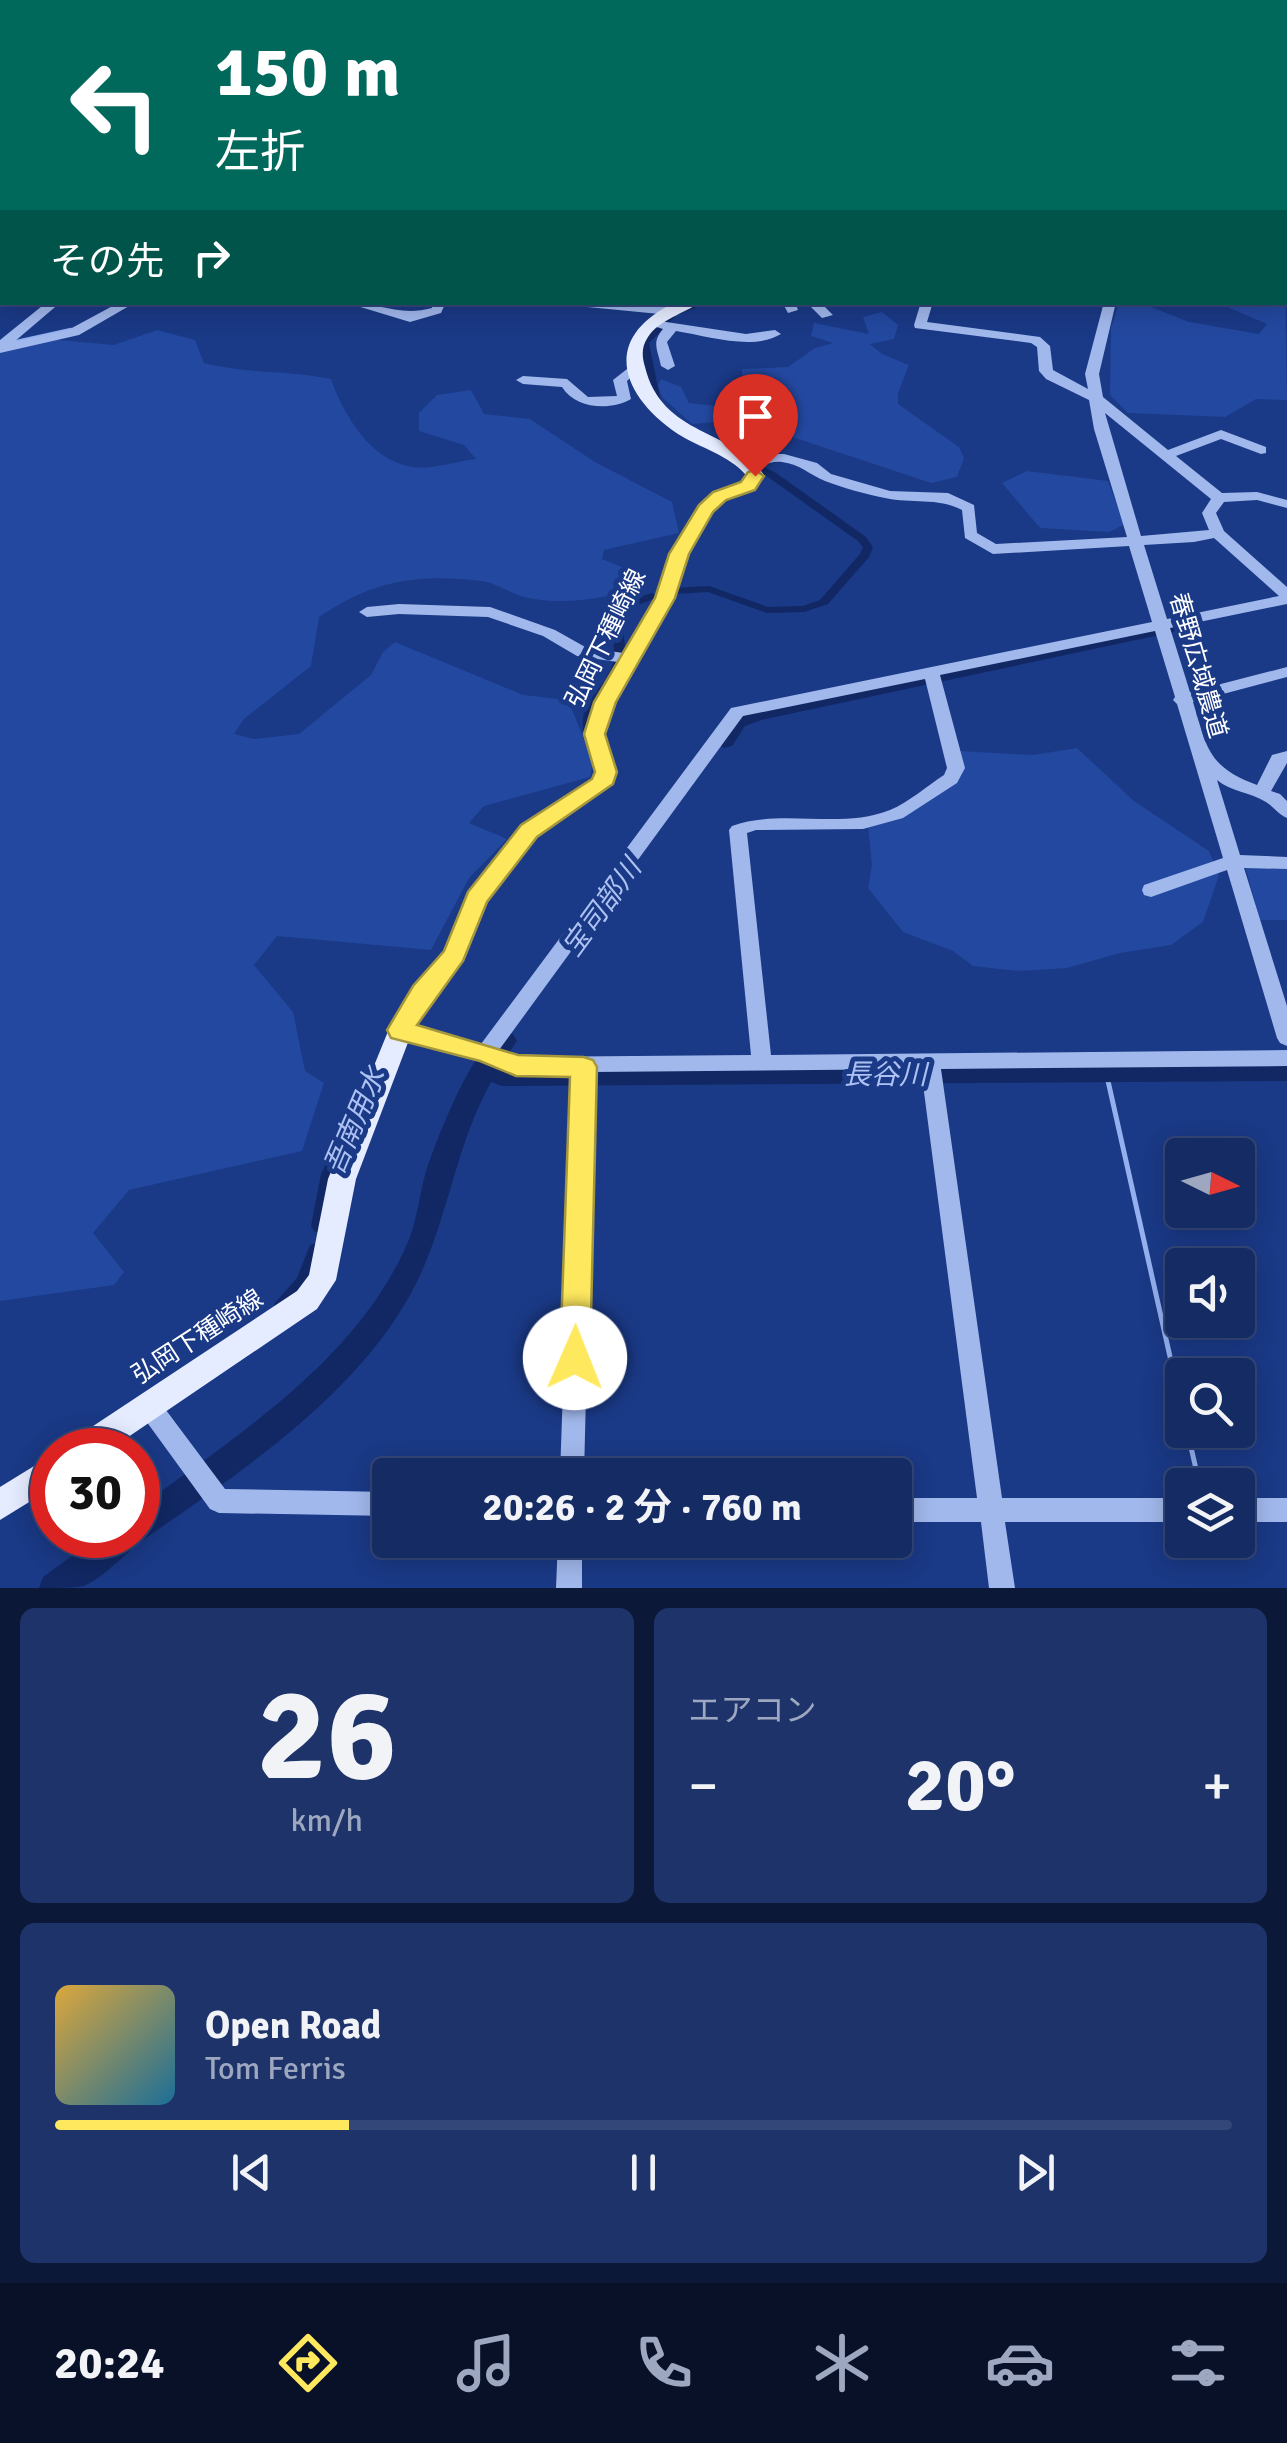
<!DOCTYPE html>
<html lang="ja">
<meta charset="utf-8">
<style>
body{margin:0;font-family:Signika,"Noto Sans JP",sans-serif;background:#1d336a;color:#f1f3f6;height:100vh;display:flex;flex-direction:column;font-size:38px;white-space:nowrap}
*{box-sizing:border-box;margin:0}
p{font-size:32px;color:#9da7bf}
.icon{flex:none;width:55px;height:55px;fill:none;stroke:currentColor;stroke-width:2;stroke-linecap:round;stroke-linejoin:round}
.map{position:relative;height:1588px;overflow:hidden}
.side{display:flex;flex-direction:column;gap:20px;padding:20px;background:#0b1837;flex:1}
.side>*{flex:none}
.hud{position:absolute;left:0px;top:0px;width:1288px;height:305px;box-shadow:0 5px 25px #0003,0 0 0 2px #334778;background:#00695c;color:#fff;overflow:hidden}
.needle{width:65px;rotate:95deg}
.buttons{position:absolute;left:1165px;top:1138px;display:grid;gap:20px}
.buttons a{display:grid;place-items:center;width:90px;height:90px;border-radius:10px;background:#142b64;box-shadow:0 5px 25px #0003,0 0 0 2px #334778;font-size:50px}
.speed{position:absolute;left:30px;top:1428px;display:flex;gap:20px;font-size:50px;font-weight:700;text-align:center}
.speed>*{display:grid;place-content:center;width:130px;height:130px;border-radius:50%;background:#142b64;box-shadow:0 5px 25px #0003,0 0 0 2px #334778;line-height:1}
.speed .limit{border:15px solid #d22;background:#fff;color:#111}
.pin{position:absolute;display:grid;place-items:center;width:85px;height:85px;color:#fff;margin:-102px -42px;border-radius:50% 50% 50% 0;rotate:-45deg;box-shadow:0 0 10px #0007}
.pin .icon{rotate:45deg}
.me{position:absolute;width:110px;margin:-55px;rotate:1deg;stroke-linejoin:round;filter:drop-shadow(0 0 8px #0008)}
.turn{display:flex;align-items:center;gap:35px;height:210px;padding:0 50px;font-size:45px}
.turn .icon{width:130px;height:130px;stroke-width:2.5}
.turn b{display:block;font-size:70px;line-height:85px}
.then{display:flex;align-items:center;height:95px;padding:0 50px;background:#0003;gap:20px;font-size:38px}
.big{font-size:75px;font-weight:700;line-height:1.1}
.side .tile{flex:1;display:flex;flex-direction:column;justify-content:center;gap:15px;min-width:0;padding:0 35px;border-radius:15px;background:#1d336a}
.side .dial{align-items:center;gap:0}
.dial b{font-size:130px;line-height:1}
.song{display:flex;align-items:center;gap:30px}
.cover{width:120px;height:120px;border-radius:15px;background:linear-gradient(135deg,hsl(40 70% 55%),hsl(200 70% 35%))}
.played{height:10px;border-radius:5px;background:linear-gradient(90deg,#fee85e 25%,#334778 25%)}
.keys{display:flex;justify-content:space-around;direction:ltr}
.heat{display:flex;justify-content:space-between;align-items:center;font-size:55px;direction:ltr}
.side .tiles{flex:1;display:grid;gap:20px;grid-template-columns:1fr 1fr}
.tile:last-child{grid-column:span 2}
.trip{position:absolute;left:372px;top:1458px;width:540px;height:100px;border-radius:10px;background:#142b64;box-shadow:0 5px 25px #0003,0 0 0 2px #334778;font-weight:700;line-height:100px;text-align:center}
.menu{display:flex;height:160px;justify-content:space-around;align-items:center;background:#081128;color:#9da7bf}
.menu .icon{width:70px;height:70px}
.menu .current{color:#fee85e}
.menu b{font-size:45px;color:#f1f3f6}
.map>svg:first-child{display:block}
.green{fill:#23489f}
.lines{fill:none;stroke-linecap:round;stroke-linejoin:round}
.stream-far1{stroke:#94b0ee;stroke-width:2.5}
.stream{stroke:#94b0ee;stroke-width:5}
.canal{fill:#112864;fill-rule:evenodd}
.river{fill:#112864;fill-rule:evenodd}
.minor{fill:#a1b8ec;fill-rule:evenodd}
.major{fill:#e6ecff;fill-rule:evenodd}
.route{fill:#fee85e;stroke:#a5973d;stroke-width:2.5}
.labels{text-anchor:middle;stroke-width:10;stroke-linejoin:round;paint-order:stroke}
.street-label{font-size:25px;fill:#fff;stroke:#1a3986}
.water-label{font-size:28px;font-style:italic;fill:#adc2f3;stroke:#1a3986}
</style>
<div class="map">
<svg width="1287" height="1588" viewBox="0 0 1287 1588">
<rect width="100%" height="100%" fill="#1a3986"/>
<path class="green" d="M 1285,281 L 1287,400 L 1256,399 L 1225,417 L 1128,413 L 1110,395 L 1111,328 L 1119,303 L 1141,303 L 1189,322 L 1259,334 L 1267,324 L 1218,303 L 1285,302 Z
M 882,312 L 898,325 L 894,339 L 870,344 L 882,354 L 909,365 L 898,393 L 898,404 L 959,447 L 964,458 L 957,477 L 931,483 L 774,431 L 716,422 L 692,424 L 662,397 L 658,385 L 661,379 L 681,387 L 689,403 L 716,406 L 744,399 L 742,369 L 788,367 L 815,348 L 833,343 L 811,336 L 814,323 L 869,334 L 863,317 Z
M 157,330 L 195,340 L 204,363 C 247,374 288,370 331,379 C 344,416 371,461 413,467 C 431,470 457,461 476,459 L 464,445 L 419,431 L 419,413 L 437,395 L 471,390 L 484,414 L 530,419 L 595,462 L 672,502 L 679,533 L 604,550 L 602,559 L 642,575 L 640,587 C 609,599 557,606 524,597 C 509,593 497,583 481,581 C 416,573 372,581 319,617 L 311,666 L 244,719 L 234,734 L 254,739 L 299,734 L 371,675 L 383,652 L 395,642 L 523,695 L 568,700 L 593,761 L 590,777 L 484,806 L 469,823 L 507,839 L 469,878 L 431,950 L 277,936 L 254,965 L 293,1012 L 305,1071 L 324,1083 L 302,1151 L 129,1190 L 93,1233 L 124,1272 L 114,1285 L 0,1301 L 0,353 L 48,339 L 114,345 Z
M 1027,471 L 1108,481 L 1124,525 L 1109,532 L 1040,528 L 1002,483 Z
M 1077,748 L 1134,801 L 1209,851 L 1219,875 L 1203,922 L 1171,945 L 1120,953 L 1067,968 L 1018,971 L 973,966 L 953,951 L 903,932 L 868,888 L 872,865 L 868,826 L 941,791 L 960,751 L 1033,755 Z
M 1245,866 L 1287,868 L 1287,920 L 1260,920 Z"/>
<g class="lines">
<path class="stream-far1" d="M 12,342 L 71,329"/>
<path class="stream" d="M 1106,1072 L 1182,1410
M 1187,1430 L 1199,1482"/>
<path class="canal" d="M 696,302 L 710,302 L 677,315 L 649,343 L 660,398 L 658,400 L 652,400 L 639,342 L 671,311 Z
M 745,457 L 776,473 L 866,537 L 873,547 L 869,557 L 828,604 L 804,612 L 767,613 L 708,592 L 673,594 L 667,591 L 673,588 L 709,586 L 768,607 L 803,606 L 820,600 L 860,554 L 863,547 L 858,541 L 768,477 L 741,462 L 741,458 Z
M 652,593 L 658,596 L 656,598 C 647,602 634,605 627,612 C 617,625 628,644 625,659 C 619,694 589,692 596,738 L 594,741 L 586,741 C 573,702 603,695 613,663 C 618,645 605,627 618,610 C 625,600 640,597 652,593 Z
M 344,1134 L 349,1136 L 351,1140 L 337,1174 L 327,1226 L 324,1231 L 319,1233 L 314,1231 L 311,1226 L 321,1174 L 339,1136 Z
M 316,1243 L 322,1245 L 324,1250 C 314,1274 306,1299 282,1311 L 276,1309 L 274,1304 L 297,1278 L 310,1245 Z
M 82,1429 L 88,1431 L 91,1437 C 84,1452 69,1450 54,1450 L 57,1444 Z"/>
<path class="river" d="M 6,0 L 23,0 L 24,2 L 8,2 Z
M 875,0 L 887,0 L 887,2 L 875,2 Z
M 1285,72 L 1287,72 L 1287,81 L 1285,81 Z
M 1176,620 L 1183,622 L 1186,626 L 1183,630 L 761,720 L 745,726 L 732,746 L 724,748 L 713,741 L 729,716 L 756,707 Z
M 504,1031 L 513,1034 L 517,1041 L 502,1063 L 506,1066 L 1287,1061 L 1287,1081 L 502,1086 L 491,1082 C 453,1150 448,1227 410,1295 C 352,1399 239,1473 143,1540 C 125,1553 106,1576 84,1586 C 72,1588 52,1588 39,1588 L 43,1577 L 101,1535 L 138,1535 L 138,1508 C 237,1436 358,1359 408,1242 C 417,1221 419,1197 425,1175 C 435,1143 474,1041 504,1031 Z"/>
<path class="minor" d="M 0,0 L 4,0 L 6,2 L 0,5 Z
M 801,0 L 811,0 L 812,2 L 803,2 Z
M 0,17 L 2,18 L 2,24 L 0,23 Z
M 1285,97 L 1287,97 L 1287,103 L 1285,103 Z
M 1285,156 L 1287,156 L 1287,162 L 1285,162 Z
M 1285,273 L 1287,273 L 1287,281 L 1285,281 Z
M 47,302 L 61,302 L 14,342 L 70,329 L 120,302 L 136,302 L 79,335 L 0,353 L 0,340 Z
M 344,302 C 378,302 399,317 432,308 L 433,302 L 446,302 L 441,313 L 410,322 Z
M 571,302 L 621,302 L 670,307 L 676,311 L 670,315 L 577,306 Z
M 782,302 L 795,302 L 798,310 L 788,313 Z
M 806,302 L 820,302 L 833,315 L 822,318 Z
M 921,302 L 933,302 L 927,322 L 1040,337 L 1050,346 L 1053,370 L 1088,389 L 1085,374 L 1104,302 L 1116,302 L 1099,374 L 1103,397 L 1168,450 L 1221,430 L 1266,447 L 1266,453 L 1261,454 L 1221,439 L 1176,456 L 1222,493 L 1257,492 L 1287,500 L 1287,508 L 1257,500 L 1224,502 L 1216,513 L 1224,531 L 1287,587 L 1287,604 L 1170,628 L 1190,692 L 1287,667 L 1287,677 L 1193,702 C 1207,748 1208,767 1257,785 L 1272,755 L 1287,751 L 1287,763 L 1271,791 L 1280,794 L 1287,801 L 1287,818 C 1278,814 1274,807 1266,802 C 1250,792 1231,792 1217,780 L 1240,855 L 1287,857 L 1287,869 L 1244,868 L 1287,1006 L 1287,1046 L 1280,1043 L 1277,1038 L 1227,870 L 1151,897 L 1144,895 L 1142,890 L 1144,885 L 1223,858 L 1177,704 L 1173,700 L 1175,697 L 1155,631 L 940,675 L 965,768 L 957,783 L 903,818 L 863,829 L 756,830 L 747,833 L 771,1055 L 1287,1050 L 1287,1066 L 941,1069 L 1002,1498 L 1182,1498 L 1182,1522 L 1005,1522 L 1015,1588 L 989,1588 L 981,1522 L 895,1522 L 895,1498 L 977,1498 L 921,1069 L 594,1072 L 584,1475 L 560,1475 L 574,1072 L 516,1073 L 482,1060 L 393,1036 L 390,1031 L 393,1026 L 400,1023 L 481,1044 L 731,708 L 1152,622 L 1129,546 L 993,554 L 965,538 L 962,510 C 937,497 912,504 885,498 C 866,494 843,488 825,481 C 810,475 800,464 782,462 C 768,460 758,470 745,469 L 745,463 L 765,454 L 784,454 L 817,463 L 831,474 L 890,491 L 948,493 L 974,505 L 977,533 L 996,544 L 1127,537 L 1094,429 L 1089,400 L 1046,379 L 1039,371 L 1037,347 L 1031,343 L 915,328 L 914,325 ZM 1105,413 L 1211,499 L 1202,513 L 1209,530 L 1141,536 ZM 1214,538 L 1279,596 L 1167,619 L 1144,545 L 1194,542 ZM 925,679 L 947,768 L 944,775 C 927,786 909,802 890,810 C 840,830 782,808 732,826 L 729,830 L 751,1055 L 517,1057 L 499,1050 L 743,716 Z
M 653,320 L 746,334 L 775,330 L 781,334 C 753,351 708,336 676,331 L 667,342 L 675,366 L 668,370 L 661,366 C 658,350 651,343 663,329 L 647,324 Z
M 636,362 L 643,366 L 627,381 L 631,399 C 610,411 576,409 562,387 L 523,384 L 516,380 L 523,376 L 567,379 L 588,397 L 617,396 L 613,380 Z
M 399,604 L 490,607 L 555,630 L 587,648 L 631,654 L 639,659 L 631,664 L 577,656 L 543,636 L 488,617 L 399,614 L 367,617 L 359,612 L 367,607 Z
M 149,1395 L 157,1398 L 225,1489 L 390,1492 L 390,1516 L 219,1513 L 210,1509 L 141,1414 L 137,1406 L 141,1398 Z
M 1238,1498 L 1287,1498 L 1287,1522 L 1238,1522 Z
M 558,1540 L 582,1540 L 582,1588 L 556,1588 Z"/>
<path class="major" d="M 276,0 L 296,0 L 297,2 L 278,2 Z
M 636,0 L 668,0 L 669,2 L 638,2 Z
M 1285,68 L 1287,68 L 1287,76 L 1285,76 Z
M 676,302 L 700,302 C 684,314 660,319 648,337 C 641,347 642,357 645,367 C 662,437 734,429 764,475 L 755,490 L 726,500 L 713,512 L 689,554 L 675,598 L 616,702 L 605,734 L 617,772 L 612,784 L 537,837 L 488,901 L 464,961 L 431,1000 L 412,1032 L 356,1179 L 336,1280 L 317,1309 L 109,1450 L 68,1450 L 72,1440 L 297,1291 L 309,1275 L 328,1179 L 391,1024 L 413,986 L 444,951 L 469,892 L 521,825 L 592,780 L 595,772 L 583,734 L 594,702 L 655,598 L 669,554 L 698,505 L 712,492 L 741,482 L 746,475 C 729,455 700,448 678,434 C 619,394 601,337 676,302 Z
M 52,1455 L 52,1488 L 0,1520 L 0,1487 Z"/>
</g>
<path class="route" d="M 755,470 L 764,476 L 755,490 L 726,500 L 713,512 L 689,554 L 675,598 L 616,702 L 605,734 L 617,772 L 613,784 L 537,837 L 487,902 L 463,961 L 417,1025 L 518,1055 L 584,1057 L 593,1060 L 597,1067 L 590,1358 L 586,1368 L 575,1372 L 564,1368 L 560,1358 L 570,1077 L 516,1076 L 480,1061 L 391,1038 L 387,1030 L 413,986 L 444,951 L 468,892 L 521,825 L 592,779 L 595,772 L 584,734 L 594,702 L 655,598 L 669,554 L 699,505 L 713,492 L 741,482 L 748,472 Z"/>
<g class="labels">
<g class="street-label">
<text transform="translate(605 638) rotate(-64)" y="9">弘岡下種崎線</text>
<text transform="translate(1199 665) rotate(74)" y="9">春野広域農道</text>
<text transform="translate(197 1336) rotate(-33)" y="9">弘岡下種崎線</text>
</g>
<g class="water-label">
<text transform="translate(601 907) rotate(-54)" y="10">宝司部川</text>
<text x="885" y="1084">長谷川</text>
<text transform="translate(354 1121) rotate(-67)" y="10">吾南用水</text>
</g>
</g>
</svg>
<div class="buttons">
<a><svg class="needle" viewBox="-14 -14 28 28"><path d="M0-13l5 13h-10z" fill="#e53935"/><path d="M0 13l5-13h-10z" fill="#9da7bf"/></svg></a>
<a><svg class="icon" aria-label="sound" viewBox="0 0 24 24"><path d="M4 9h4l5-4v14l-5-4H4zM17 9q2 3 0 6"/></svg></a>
<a><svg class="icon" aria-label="search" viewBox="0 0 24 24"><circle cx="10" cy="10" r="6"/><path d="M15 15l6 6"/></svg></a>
<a><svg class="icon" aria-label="layers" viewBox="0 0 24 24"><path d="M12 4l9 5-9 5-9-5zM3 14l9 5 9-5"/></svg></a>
</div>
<div class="speed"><div class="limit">30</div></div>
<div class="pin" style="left:755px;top:476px;background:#d93025"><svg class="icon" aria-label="arrive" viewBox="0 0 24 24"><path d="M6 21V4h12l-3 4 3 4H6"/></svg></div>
<svg class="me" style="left:575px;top:1358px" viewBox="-20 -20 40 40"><circle r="19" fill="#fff"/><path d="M0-13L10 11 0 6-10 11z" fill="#fee85e"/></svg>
<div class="trip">20:26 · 2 分 · 760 m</div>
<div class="hud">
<div class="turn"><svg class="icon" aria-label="left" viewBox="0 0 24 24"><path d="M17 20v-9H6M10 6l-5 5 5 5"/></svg><div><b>150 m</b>左折</div></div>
<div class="then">その先<svg class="icon" aria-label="right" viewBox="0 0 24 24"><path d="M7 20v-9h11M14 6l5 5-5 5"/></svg></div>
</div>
</div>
<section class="side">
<div class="tiles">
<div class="tile dial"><b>26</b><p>km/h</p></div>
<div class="tile"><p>エアコン</p>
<div class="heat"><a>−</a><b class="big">20°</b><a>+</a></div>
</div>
<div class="tile">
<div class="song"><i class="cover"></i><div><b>Open Road</b><p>Tom Ferris</p></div></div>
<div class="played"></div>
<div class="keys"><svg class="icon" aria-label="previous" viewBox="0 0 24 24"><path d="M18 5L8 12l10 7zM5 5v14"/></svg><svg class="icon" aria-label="pause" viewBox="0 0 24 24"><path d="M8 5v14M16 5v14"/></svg><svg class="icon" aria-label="next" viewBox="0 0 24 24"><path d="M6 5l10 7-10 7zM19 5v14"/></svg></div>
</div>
</div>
</section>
<nav class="menu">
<b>20:24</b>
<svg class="icon current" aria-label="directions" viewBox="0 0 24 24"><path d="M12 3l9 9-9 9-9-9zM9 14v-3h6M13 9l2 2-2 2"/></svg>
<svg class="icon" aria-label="music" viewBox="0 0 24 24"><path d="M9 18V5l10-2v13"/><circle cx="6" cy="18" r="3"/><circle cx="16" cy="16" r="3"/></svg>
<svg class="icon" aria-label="phone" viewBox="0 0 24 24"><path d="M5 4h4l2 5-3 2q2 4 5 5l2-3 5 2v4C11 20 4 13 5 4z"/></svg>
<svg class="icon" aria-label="climate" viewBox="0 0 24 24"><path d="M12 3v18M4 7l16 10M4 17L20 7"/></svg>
<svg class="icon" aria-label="car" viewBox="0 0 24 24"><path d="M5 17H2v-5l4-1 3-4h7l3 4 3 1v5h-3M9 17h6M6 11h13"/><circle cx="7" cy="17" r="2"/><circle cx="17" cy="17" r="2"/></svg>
<svg class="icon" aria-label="filters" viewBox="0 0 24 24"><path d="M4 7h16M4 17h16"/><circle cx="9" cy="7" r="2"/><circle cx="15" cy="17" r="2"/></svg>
</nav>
